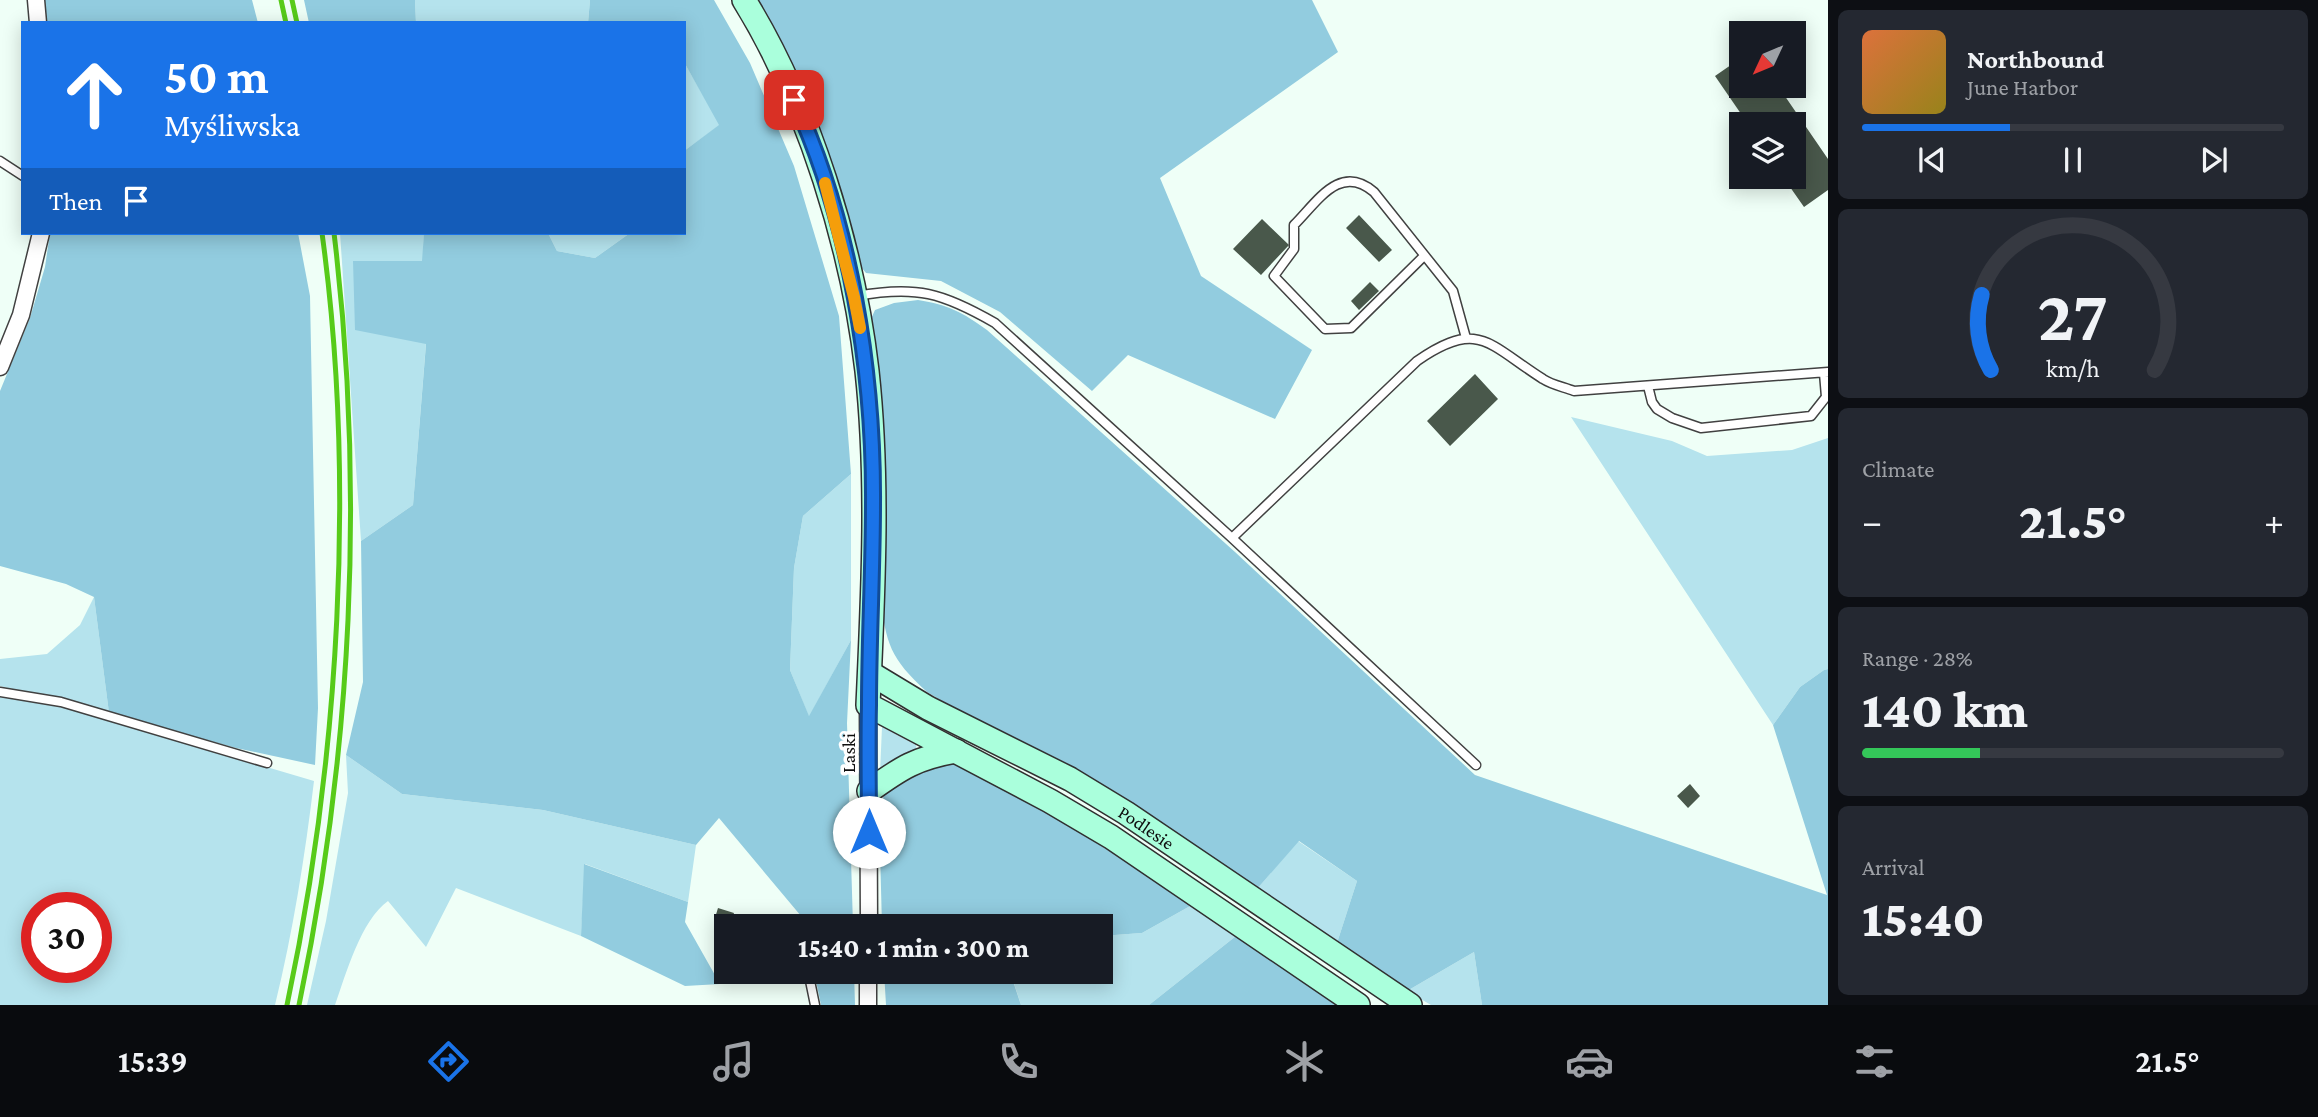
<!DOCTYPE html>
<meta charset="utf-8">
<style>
body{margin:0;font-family:"Crimson Pro",serif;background:#242831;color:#f1f3f6;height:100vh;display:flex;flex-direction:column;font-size:26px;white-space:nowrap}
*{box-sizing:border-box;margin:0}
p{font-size:23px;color:#9ea1a6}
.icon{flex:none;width:38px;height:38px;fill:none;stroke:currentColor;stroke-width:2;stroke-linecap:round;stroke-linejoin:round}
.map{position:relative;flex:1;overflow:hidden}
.drawer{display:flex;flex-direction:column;gap:10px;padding:10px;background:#0d0f14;width:490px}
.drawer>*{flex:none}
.top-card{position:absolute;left:21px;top:21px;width:665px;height:214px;border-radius:0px;box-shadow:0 4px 18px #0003;background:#1a73e8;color:#fff;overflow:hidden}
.needle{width:46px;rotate:226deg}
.buttons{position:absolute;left:1729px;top:21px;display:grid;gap:14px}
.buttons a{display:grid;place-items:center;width:77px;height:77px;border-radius:0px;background:#171b24;box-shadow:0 4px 18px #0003;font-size:35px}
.speed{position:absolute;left:21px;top:892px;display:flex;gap:14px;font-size:35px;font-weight:700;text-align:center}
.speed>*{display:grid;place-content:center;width:91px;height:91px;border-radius:50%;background:#171b24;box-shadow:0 4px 18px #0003;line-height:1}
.speed .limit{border:10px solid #d22;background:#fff;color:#111}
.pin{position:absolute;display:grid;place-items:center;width:60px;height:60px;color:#fff;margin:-30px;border-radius:14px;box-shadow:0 4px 10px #0006}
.me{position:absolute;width:77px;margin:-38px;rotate:0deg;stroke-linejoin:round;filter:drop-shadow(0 0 5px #0008)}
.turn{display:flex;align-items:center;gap:24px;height:147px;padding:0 28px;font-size:32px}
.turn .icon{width:91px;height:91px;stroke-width:2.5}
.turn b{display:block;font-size:49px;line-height:60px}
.then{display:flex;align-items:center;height:66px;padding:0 28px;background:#0003;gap:14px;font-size:26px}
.big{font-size:52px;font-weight:800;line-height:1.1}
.drawer .widget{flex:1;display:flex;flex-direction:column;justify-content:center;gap:10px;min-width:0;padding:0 24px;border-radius:10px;background:#242831}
.drawer .dial{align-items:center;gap:0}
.dial svg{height:182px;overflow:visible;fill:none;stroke:#363941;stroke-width:7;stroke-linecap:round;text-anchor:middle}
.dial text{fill:#f1f3f6;stroke:none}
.song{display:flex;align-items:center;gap:21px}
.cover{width:84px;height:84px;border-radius:10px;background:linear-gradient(135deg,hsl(20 70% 55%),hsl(50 70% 35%))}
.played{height:7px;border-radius:4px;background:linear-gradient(90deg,#1a73e8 35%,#363941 35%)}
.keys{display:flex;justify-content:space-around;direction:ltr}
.heat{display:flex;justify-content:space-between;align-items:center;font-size:38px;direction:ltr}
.charge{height:10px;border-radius:5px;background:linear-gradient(90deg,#34c759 28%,#363941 0)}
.trip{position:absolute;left:714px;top:914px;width:399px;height:70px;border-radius:0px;background:#171b24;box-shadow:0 4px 18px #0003;font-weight:800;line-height:70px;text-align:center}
.menu{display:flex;height:112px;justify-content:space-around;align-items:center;background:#090b0e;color:#9ea1a6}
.menu .icon{width:49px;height:49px}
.menu .active{color:#1a73e8}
.menu b{font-size:32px;color:#f1f3f6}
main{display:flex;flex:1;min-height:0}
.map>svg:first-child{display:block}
.green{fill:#b5e3ed;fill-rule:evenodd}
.forest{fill:#92ccdf}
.building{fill:#49584b}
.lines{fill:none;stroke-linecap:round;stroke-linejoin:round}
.lane-casing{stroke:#414141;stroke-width:11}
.street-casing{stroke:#414141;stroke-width:19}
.secondary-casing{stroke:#303030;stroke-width:26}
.lane{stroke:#fff;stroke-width:8}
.street{stroke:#fff;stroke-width:16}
.secondary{stroke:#aaffdc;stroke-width:23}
.rail{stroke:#57cb19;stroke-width:5}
.route-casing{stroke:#114b97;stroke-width:18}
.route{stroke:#1a73e8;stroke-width:12}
.slow{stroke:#f59e0b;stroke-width:12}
.labels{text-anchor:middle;stroke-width:7;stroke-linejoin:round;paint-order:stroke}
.street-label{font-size:19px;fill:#0e0e0e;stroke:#fff}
</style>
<main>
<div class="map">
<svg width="1828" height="1005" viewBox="0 0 1828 1005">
<rect width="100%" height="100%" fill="#effff7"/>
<path class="green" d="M 415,0 L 590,0 L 588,23 L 416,23 Z
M 684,62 L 720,125 L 684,151 Z
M 340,233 L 424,233 L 423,261 L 353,261 L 426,343 L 413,505 L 361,541 Z
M 548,233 L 630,233 L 595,258 L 557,251 Z
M 1571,417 L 1672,441 L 1707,456 L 1792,450 L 1828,438 L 1828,669 L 1824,670 L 1800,687 L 1773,725 Z
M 851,474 L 851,640 L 809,717 L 790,670 L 794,568 L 803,516 Z
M 94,597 L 109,713 L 0,686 L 0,659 L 47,654 L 80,625 Z
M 0,697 L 72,709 L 314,781 C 305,856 293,932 275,1005 L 0,1005 ZM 37,908 L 96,908 L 96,968 L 37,968 Z
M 882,727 L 916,745 L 917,752 L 880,773 Z
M 346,755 L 402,794 L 543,810 L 696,845 L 688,902 L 585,864 L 581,936 L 456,888 L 426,947 L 388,901 C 361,920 346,974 335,1005 L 307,1005 L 326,921 L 348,793 Z
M 1298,841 L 1357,881 L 1337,943 L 1257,889 Z
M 1192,905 L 1236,936 L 1149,1005 L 1021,1005 L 1011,974 L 1015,971 L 1101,971 L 1101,936 L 1142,933 Z
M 1474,952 L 1482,1005 L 1431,1005 L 1407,991 Z"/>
<path class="forest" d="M 44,0 L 252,0 L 258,23 L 46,23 Z
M 304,0 L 415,0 L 416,23 L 309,23 Z
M 590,0 L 714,0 L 750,63 L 794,166 L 839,316 L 851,474 L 803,516 L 794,568 L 790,670 L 809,716 L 851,640 L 847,723 L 853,926 L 803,926 L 801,916 L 719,818 L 696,845 L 543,810 L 402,794 L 346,755 L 363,682 L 361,541 L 413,505 L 426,344 L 355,330 L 353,261 L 422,261 L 424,233 L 548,233 L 557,251 L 595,258 L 630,233 L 684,233 L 684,151 L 719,125 L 684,62 L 684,23 L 588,23 Z
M 753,0 L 1312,0 L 1338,52 L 1160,178 L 1201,276 L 1312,350 L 1275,419 L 1128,355 L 1092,391 L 1000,312 L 941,281 L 866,273 L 857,262 Z
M 50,233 L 298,233 L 310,296 L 318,708 L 315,765 L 236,748 L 109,713 L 94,597 L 66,584 L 0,566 L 0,391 L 30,318 L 45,267 Z
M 918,300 C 949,305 962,312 987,330 L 1235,552 L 1475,775 L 1827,895 L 1773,725 L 1800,687 L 1824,670 L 1828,669 L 1828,1005 L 1482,1005 L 1474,952 L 1407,991 L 1337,943 L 1357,881 L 1299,841 L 1257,889 L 927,692 C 890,658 886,644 880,595 L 870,321 L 875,310 L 894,303 Z
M 953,762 L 1023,795 L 1192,905 L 1142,933 L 1101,936 L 1101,926 L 882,926 L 879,813 L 884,795 L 905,773 Z
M 584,864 L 688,902 L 685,922 L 720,984 L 685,986 L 581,936 Z
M 1236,936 L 1343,1005 L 1149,1005 Z
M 814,971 L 854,971 L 855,1005 L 821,1005 Z
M 884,971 L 1015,971 L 1011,975 L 1021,1005 L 886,1005 Z"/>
<path class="building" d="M 1741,58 L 1741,86 L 1778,86 L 1828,159 L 1828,190 L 1804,207 L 1783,177 L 1794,177 L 1794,124 L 1748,124 L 1715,76 Z
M 1359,215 L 1392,250 L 1379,262 L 1346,228 Z
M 1262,219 L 1289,245 L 1261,275 L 1233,249 Z
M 1370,282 L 1379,291 L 1359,310 L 1351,301 Z
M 1475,374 L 1498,399 L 1450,446 L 1427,421 Z
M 1690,784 L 1700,796 L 1688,808 L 1677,796 Z
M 718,908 L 734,913 L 730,926 L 714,921 Z"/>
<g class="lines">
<defs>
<path id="lane" d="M 0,161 L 23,176
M 1424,256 L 1351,328 L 1325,329 L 1274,276 L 1294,249 L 1294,225 C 1318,201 1340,163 1374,192 L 1453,291 L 1466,338
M 857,296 C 916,285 943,293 995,323 L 1232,538 L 1417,361 C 1479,318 1489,345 1543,379 C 1552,385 1564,387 1574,391 L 1828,372
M 1648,386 L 1652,402 L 1657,409 L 1672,418 L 1701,428 L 1811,416 L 1826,397 L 1824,373
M 1232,538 L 1476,765
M 0,692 L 61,702 L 267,763
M 797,921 L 798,926
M 808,971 L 815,1005"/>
<path id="street" d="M 36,0 L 38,23
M 0,367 L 21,315 L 41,233
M 868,705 L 869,926
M 868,1005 L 868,971"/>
<g id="secondary">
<path d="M 744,0 C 809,105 853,249 867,371 C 879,481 873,595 868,705 L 1050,801 L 1111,837 L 1358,1005"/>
<path id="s1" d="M 870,673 L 928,708 L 1070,779 L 1126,813 L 1410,1005"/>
<path d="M 869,791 C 901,768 916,758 956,751"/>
</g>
</defs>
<use href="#lane" class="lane-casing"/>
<use href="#street" class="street-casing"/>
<use href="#secondary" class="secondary-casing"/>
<use href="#lane" class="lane"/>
<use href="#street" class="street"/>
<use href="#secondary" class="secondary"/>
<path class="rail" d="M 281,0 L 286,23
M 292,0 L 297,23
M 287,1005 C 339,761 356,480 322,233
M 299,1005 C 352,752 365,489 334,233"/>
</g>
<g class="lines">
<defs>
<path id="route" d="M 794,100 C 850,221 874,371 873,504 C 873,571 869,638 869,705 C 868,747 869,790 869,832"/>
</defs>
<use href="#route" class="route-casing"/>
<use href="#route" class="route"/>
<path class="slow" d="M 825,183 L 854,297 L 860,328"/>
</g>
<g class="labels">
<g class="street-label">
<text transform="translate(848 753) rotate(-90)" y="7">Laski</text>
<text dy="7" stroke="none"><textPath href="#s1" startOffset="317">Podlesie</textPath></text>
</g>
</g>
</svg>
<div class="buttons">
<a><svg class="needle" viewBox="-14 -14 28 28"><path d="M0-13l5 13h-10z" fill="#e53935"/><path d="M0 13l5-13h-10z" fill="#9ea1a6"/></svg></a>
<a><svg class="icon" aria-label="layers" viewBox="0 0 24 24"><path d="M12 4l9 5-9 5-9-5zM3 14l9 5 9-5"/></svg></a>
</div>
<div class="speed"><div class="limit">30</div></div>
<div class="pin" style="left:794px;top:100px;background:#d93025"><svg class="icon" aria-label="arrive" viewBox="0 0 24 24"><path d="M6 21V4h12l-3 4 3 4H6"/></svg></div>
<svg class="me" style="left:869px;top:832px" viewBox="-20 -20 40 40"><circle r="19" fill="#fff"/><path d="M0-13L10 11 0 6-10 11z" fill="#1a73e8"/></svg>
<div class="trip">15:40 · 1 min · 300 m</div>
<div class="top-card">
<div class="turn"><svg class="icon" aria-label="ahead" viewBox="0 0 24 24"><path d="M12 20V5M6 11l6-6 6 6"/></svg><div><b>50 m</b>Myśliwska</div></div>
<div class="then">Then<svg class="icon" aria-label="arrive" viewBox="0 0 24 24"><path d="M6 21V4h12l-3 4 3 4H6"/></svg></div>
</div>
</div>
<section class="drawer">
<div class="widget">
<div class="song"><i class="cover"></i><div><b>Northbound</b><p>June Harbor</p></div></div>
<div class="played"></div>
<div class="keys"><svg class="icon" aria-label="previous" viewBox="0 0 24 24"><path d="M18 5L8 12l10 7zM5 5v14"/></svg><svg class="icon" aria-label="pause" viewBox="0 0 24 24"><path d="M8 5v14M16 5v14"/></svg><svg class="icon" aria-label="next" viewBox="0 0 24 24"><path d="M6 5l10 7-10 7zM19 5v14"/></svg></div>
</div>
<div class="widget dial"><svg viewBox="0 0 100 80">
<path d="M14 69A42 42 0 1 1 86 69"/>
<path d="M14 69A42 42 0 0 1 10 36" stroke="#1a73e8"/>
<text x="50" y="56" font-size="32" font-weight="700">27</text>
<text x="50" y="72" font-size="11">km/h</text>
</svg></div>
<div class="widget"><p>Climate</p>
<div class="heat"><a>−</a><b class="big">21.5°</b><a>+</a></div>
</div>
<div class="widget"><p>Range · 28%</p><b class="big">140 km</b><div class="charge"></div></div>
<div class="widget"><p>Arrival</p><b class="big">15:40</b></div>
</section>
</main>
<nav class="menu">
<b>15:39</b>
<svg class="icon active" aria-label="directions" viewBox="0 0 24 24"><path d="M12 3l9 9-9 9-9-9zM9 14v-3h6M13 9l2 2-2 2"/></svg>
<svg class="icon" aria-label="music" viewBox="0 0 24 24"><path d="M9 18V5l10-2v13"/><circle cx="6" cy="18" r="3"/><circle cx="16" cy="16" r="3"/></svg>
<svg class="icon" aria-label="phone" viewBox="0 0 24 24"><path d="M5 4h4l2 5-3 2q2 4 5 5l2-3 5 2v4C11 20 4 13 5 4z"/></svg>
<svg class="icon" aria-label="climate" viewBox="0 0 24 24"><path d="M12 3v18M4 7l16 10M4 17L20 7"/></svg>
<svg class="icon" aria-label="car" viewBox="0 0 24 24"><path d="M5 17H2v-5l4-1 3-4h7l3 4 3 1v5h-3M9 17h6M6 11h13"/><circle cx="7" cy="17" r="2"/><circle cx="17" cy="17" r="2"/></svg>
<svg class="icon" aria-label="filters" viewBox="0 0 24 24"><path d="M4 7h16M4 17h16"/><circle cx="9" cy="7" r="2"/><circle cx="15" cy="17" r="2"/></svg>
<b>21.5°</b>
</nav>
